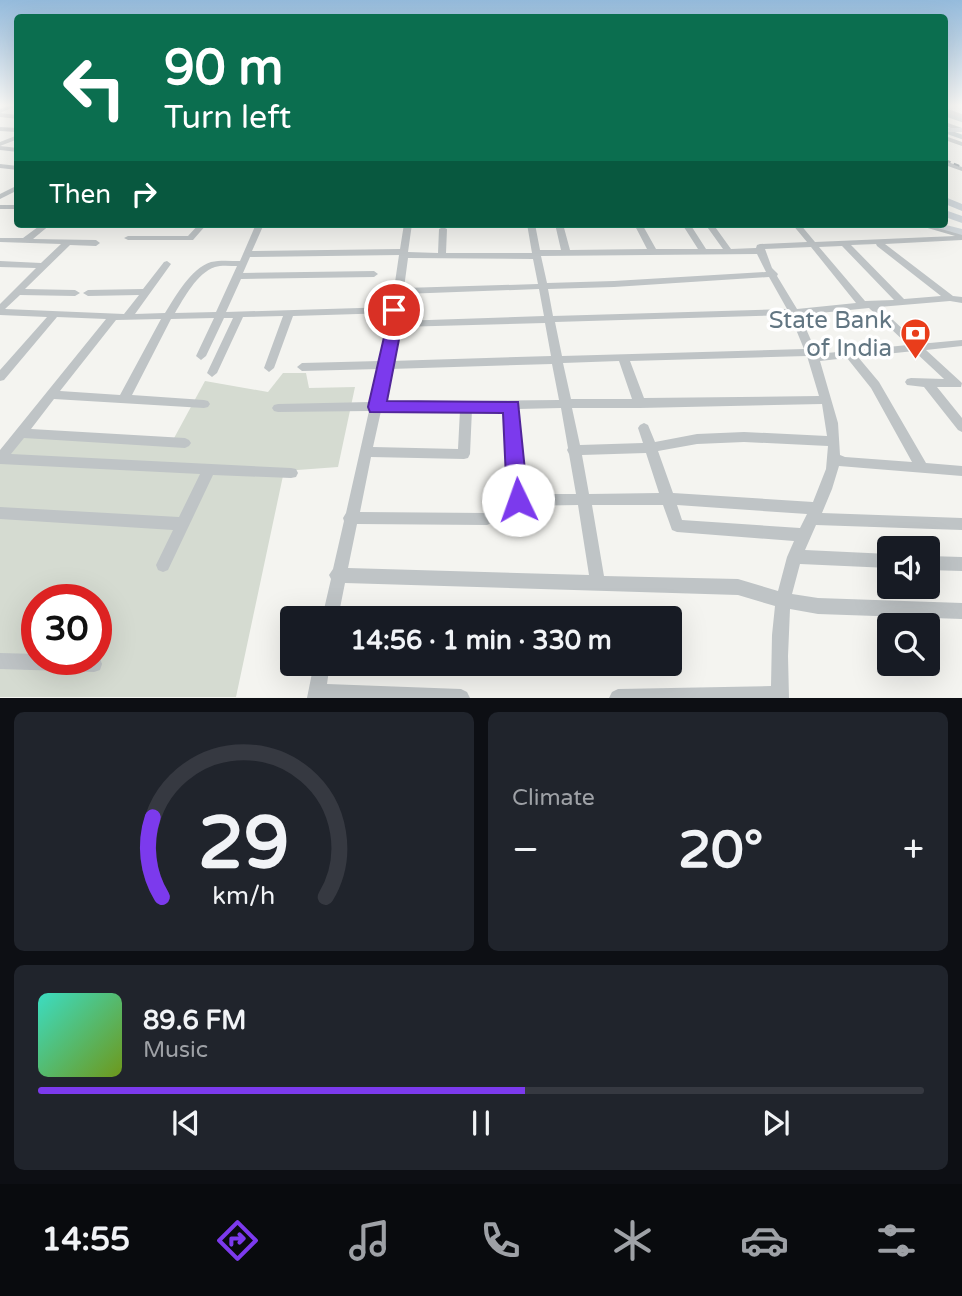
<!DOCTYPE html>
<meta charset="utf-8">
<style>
body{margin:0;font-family:"Varela Round",sans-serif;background:#20242c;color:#f1f3f6;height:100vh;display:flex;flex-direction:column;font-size:26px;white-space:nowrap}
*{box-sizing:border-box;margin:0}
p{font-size:23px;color:#9ea1a6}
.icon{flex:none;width:38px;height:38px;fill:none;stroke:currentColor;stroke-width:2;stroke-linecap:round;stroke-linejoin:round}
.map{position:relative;height:698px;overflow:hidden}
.drawer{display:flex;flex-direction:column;gap:14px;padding:14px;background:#0d0f14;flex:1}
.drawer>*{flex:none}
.hud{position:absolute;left:14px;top:14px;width:934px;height:214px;border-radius:7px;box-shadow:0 7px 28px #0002;background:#0b6e4f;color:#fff;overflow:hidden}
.fabs{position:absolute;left:877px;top:536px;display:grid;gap:14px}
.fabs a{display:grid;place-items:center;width:63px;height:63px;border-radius:7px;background:#171b24;box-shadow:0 7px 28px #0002;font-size:35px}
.speed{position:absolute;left:21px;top:584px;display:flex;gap:14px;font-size:35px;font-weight:700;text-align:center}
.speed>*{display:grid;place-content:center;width:91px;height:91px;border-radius:50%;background:#171b24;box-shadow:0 7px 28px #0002;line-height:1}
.speed .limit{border:10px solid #d22;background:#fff;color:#111}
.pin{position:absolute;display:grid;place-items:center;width:60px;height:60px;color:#fff;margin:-30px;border:4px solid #fff;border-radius:50%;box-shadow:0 2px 7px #0007}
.me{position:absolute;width:77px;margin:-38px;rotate:357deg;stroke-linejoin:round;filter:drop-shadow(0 0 5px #0008)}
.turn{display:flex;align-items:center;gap:24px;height:147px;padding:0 35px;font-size:32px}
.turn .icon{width:91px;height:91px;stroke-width:2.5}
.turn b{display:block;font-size:49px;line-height:60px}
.then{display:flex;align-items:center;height:66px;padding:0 35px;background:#0003;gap:14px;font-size:26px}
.big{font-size:52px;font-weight:700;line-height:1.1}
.drawer .widget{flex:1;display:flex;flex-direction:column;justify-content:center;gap:10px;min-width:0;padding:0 24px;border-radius:10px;background:#20242c}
.drawer .dial{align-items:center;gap:0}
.dial svg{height:182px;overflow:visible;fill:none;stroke:#363941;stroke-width:7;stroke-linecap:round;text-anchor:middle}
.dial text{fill:#f1f3f6;stroke:none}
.song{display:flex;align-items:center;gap:21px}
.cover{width:84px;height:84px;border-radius:10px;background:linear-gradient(135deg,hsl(170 70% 55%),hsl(80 70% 35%))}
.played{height:7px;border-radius:4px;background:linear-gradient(90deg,#7c3aed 55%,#363941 55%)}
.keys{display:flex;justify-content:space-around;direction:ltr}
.heat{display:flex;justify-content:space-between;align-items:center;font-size:38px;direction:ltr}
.drawer .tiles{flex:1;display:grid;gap:14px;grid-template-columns:1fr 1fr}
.widget:last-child{grid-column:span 2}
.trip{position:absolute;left:280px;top:606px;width:402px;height:70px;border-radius:7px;background:#171b24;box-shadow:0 7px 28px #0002;font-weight:700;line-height:70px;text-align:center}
.tabs{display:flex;height:112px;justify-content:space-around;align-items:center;background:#090b0e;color:#9ea1a6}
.tabs .icon{width:49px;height:49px}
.tabs .on{color:#7c3aed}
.tabs b{font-size:32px;color:#f1f3f6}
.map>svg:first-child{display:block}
.green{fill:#d5dbd1;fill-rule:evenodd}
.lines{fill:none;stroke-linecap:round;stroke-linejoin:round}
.canal{stroke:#b8c5c9;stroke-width:4.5}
.minor{fill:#bfc4c6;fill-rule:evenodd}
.major{fill:#d2d8dc;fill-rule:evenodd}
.rail{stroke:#9fa7ac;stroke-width:2;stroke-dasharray:6 3.5;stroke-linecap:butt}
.route{fill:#7c3aed;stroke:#51269a;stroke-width:2}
.labels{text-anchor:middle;stroke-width:7;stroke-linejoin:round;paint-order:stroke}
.poi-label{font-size:24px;fill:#627682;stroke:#fff;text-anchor:end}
</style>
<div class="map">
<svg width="962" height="698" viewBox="0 0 962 698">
<rect width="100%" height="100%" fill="#f4f4f0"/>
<path class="green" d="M 283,373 L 306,373 L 309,388 L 355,387 L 338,467 L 284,471 L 236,697 L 0,697 L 0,463 L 26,430 L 173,440 L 205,381 L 268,392 ZM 37,600 L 96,600 L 96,660 L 37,660 Z"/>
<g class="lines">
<path class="canal" d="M 945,114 L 962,120
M 945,131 L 962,137"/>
<path class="minor" d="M 11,105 L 18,105 L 0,113 L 0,109 Z
M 945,108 L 962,114 L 962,118 L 945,112 Z
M 0,113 L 18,115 L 18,119 L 0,117 Z
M 945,122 L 962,128 L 962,132 L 945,126 Z
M 0,127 L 18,128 L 18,132 L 0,131 Z
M 18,135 L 18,139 L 0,146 L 0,142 Z
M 945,136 L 962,142 L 962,146 L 945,140 Z
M 0,146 L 18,148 L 18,152 L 0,150 Z
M 945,161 L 962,167 L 962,171 L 945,165 Z
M 0,164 L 18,166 L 18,170 L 0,168 Z
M 18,185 L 18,190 L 0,199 L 0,194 Z
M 0,205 L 18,205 L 18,209 L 0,209 Z
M 42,224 L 51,224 L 33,239 L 96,240 L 100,243 L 96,246 L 70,245 L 25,289 L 75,290 L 80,293 L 75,296 L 20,295 L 5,309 L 124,314 L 139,295 L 88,296 L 83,293 L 88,290 L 143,289 L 164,262 L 167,261 L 171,264 L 135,314 L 165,313 C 176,296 190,269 211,262 C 220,260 230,261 240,261 L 256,224 L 264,224 L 252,251 L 400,249 L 404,224 L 412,224 L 408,252 L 438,253 L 439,229 L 443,227 L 447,229 L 446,253 L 532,253 L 527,224 L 535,224 L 540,250 L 561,250 L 555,224 L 563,224 L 570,250 L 647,249 L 634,224 L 642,224 L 656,249 L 698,249 L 682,224 L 690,224 L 706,249 L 723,249 L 705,224 L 713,224 L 731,249 L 756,248 L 757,245 L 760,244 L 807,242 L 792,224 L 800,224 L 815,242 L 955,236 L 914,224 L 928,224 L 962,233 L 962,240 L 885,244 L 953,296 L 962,297 L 962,303 L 950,301 L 879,307 L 919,344 L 962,340 L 962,346 L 926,350 L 962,383 L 961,387 L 937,387 L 962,418 L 962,432 L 958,430 L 924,387 L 907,385 L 905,382 L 907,379 L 911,378 L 944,379 L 914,351 L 858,357 L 879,382 L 926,463 L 962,466 L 962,476 L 839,466 L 832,489 L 822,513 L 962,518 L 962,530 L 816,525 L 805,550 L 889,554 L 889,568 L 800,564 L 792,594 L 818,598 L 962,603 L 962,619 L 818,614 L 790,609 L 788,656 L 789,698 L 609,698 L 612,692 L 618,689 L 771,686 L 772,635 L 775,606 L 738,595 L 345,583 L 338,618 L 322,618 L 331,579 L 329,575 L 333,569 L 344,521 L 343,518 L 346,513 L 369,411 L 278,412 L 274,411 L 272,408 L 274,405 L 278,404 L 371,402 L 379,369 L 302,371 L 297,367 L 302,363 L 380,361 L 391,313 L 293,316 L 274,368 L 269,372 L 264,368 L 283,316 L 243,317 L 217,373 L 212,377 L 207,373 L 233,318 L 224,318 L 206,356 L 201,360 L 196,356 L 214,318 L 171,319 L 132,395 L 204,400 L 208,401 L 210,404 L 208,407 L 204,408 L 54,399 L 31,429 L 185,438 L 189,440 L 191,443 L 189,446 L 185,448 L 24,438 L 11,454 L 291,468 L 296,469 L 298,473 L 296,477 L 291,478 L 213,475 L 168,570 L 163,572 L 158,570 L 156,565 L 173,530 L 0,519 L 0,507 L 179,517 L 200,474 L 0,464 L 0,450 L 106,319 L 57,317 L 4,380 L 0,381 L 0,370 L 47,317 L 0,315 L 0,304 L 36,268 L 0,267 L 0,261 L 41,263 L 61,244 L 0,242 L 0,238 L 23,238 ZM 876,244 L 877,246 L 941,296 L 904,299 L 851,245 ZM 842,246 L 843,247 L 894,300 L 865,301 L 819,247 ZM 811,247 L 856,303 L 797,309 L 777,276 L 778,274 L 772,268 L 765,249 ZM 757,254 L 766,272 L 614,281 L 547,283 L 541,256 ZM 399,255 L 394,289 L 392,291 L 394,293 L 392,307 L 226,312 L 241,279 L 374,277 L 378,274 L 374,271 L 243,273 L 250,257 ZM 408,258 L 533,259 L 538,284 L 404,288 ZM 237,266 L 216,312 L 175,313 C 184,298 197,273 215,267 C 221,265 230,266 237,266 ZM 769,277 L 787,309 L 553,316 L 548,289 L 614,287 ZM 539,289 L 544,316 L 399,321 L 403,294 ZM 869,308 L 908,345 L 817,354 L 800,315 ZM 790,315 L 804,349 L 562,356 L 555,322 ZM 161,319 L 120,395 L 60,391 L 116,320 ZM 545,323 L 551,356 L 391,361 L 398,327 ZM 807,356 L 819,396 L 644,398 L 630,361 ZM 847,358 L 871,388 L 912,462 L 845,457 L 840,455 L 838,423 L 820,361 ZM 619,361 L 632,399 L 571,399 L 563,363 ZM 552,364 L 559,400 L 383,402 L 390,369 ZM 822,404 L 827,436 L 744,432 L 697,434 L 655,442 L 648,425 L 644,423 L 640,425 L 638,428 L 643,443 L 580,445 L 572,408 L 640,408 ZM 561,408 L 568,448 L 567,450 L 569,454 L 576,494 L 524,494 L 518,409 ZM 472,409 L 506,409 L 511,500 L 513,504 L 518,506 L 578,505 L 589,575 L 348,568 L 357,524 L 487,525 L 492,523 L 494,519 L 492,515 L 487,513 L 360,512 L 371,457 L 464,459 L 468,458 L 470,454 ZM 460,410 L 458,449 L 373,447 L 381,411 ZM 744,442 L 828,446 L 826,469 L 813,502 L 673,493 L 658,451 L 697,444 ZM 646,453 L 659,493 L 589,494 L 582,455 ZM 592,505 L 663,505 L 672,530 L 677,532 L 794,541 L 787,557 L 778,591 L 738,579 L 604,576 ZM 677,505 L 807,514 L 800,528 L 682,520 Z
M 199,224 L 207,224 L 193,240 L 128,240 L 124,238 L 128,236 L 188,236 Z
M 344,224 L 393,224 L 389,226 L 346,228 L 342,226 Z
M 928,556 L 962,557 L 962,571 L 928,570 Z
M 0,653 L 37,654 L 37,660 L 96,660 L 96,656 L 100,658 L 102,664 L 100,670 L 94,672 L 0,669 Z
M 314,663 L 330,663 L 327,684 L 461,689 L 467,692 L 470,698 L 307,698 Z"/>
<path class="major" d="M 945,128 L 962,128 L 962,132 L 945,132 Z
M 945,197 L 962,204 L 962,211 L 945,204 Z
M 945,210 L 962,216 L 962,223 L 945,217 Z
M 924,224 L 942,224 L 962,229 L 962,235 Z"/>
<path class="rail" d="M 945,160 L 962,167"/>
</g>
<linearGradient id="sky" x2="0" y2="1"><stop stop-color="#95bbdc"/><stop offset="0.52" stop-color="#fafaf8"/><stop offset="1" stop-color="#fafaf8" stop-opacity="0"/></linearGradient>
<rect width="962" height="202" fill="url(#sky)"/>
<path class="route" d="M 394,306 L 402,310 L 402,324 L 387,401 L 518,402 L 528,500 L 525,507 L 518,509 L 510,507 L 507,500 L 503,413 L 370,412 L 368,407 L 387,324 L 387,310 Z"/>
<defs>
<symbol id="bank-pin" viewBox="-11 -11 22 30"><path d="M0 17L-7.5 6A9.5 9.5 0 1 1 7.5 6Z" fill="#e93d1b" stroke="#fff"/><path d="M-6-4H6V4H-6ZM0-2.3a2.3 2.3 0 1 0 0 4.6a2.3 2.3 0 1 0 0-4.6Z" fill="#fff"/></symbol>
</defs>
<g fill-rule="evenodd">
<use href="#bank-pin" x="898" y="316" width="35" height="47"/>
</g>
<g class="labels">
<g class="poi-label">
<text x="892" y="328">State Bank<tspan x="892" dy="28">of India</tspan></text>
</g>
</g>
</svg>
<div class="fabs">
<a><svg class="icon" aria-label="sound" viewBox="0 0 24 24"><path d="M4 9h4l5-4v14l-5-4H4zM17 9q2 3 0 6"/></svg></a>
<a><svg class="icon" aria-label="search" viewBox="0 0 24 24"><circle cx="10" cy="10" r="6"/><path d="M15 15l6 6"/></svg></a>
</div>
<div class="speed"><div class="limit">30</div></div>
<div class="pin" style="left:394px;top:310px;background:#d93025"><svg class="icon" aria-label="arrive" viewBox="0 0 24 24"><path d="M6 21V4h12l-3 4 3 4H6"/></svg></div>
<svg class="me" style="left:518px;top:500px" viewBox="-20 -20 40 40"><circle r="19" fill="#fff"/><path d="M0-13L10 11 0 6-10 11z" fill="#7c3aed"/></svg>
<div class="trip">14:56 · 1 min · 330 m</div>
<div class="hud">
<div class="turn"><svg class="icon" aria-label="left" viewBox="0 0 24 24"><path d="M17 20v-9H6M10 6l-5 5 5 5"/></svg><div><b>90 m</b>Turn left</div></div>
<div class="then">Then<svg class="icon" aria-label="right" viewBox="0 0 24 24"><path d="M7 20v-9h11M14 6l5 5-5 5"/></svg></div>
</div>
</div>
<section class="drawer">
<div class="tiles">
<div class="widget dial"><svg viewBox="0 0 100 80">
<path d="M14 69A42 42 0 1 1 86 69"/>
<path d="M14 69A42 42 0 0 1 10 34" stroke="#7c3aed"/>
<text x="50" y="56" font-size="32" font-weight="700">29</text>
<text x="50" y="72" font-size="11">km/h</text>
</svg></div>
<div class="widget"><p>Climate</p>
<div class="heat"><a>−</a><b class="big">20°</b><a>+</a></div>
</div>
<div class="widget">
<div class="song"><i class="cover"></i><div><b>89.6 FM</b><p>Music</p></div></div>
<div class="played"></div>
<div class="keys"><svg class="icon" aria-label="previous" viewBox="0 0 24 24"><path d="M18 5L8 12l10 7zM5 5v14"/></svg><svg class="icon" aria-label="pause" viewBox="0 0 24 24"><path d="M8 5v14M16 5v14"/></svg><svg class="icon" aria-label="next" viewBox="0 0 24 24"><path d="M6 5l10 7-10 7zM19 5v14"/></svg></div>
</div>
</div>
</section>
<nav class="tabs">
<b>14:55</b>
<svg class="icon on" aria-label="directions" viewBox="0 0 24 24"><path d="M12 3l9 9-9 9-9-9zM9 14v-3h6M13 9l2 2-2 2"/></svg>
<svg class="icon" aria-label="music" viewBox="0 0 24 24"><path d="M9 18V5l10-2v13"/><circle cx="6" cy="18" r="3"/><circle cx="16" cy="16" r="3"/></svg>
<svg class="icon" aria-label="phone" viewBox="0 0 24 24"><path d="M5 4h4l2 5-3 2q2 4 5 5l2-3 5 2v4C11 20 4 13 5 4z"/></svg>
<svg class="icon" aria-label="climate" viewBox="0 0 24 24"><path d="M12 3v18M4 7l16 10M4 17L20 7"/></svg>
<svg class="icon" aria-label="car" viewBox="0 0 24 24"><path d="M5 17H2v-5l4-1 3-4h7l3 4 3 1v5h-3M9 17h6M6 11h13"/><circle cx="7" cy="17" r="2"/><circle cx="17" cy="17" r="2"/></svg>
<svg class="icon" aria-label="filters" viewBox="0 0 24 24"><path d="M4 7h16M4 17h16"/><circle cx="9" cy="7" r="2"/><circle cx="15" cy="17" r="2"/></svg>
</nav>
